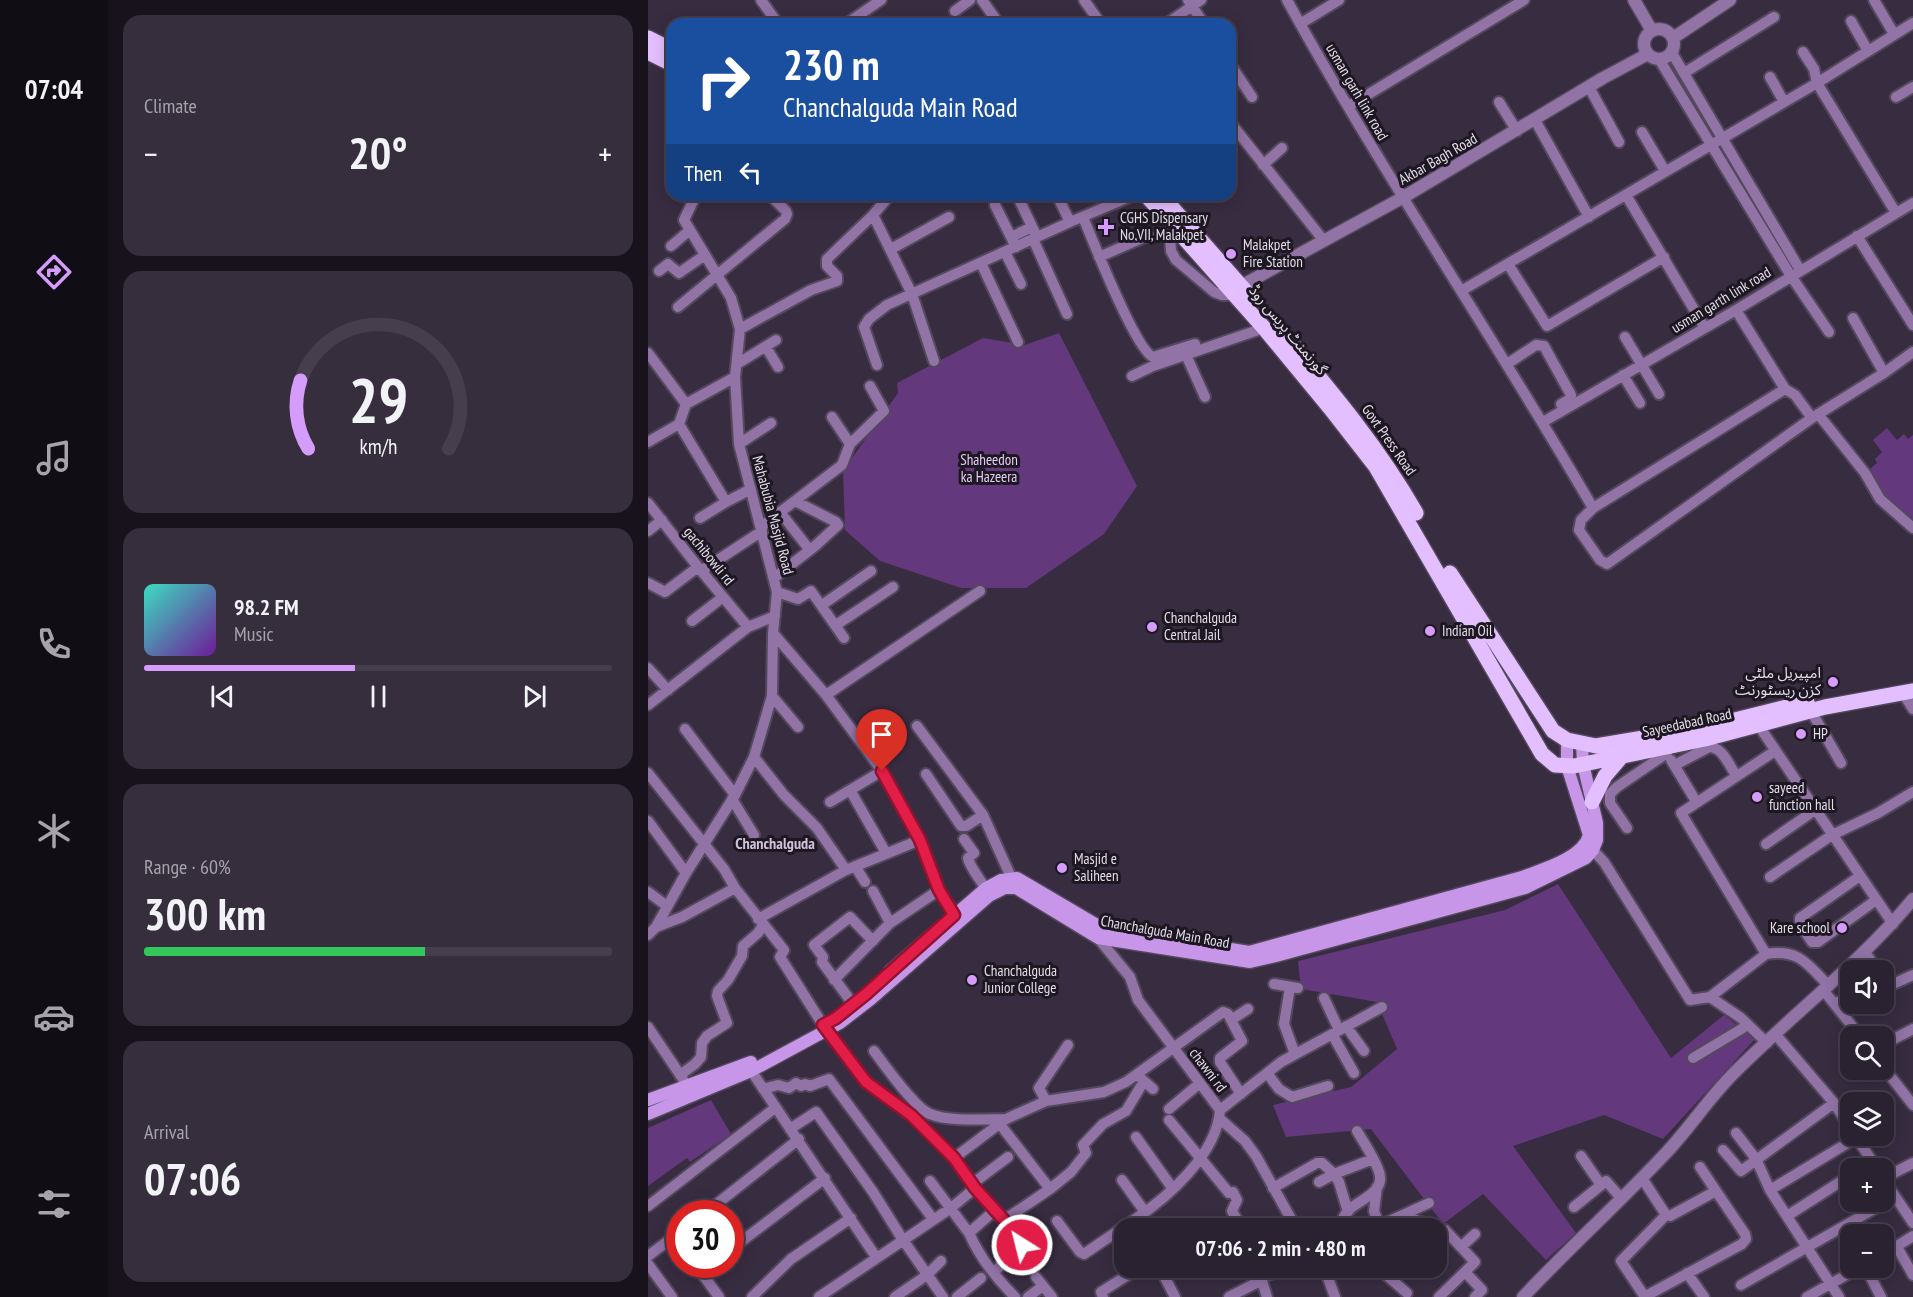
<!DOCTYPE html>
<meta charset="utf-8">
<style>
body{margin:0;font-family:"PT Sans Narrow","Noto Sans Arabic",sans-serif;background:#362e3d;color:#f1f3f6;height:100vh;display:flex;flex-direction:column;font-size:22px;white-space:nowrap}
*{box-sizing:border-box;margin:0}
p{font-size:20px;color:#a5a3ab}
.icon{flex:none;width:33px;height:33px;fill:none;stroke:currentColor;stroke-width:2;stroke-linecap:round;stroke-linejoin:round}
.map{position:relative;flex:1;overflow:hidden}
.side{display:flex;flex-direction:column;gap:15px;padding:15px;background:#17121b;width:540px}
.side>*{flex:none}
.guide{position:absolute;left:18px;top:18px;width:570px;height:183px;border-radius:18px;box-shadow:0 3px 15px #0003,0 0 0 2px #463e4d;background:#1a4fa0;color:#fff;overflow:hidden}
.buttons{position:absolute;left:1192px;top:960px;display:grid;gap:12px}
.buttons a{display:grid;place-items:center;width:54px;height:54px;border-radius:12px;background:#2a2131;box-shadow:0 3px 15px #0003,0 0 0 2px #463e4d;font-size:30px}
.speed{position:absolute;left:18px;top:1200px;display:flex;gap:12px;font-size:30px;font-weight:700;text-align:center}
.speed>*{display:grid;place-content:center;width:78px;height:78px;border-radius:50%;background:#2a2131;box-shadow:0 3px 15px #0003,0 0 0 2px #463e4d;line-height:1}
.speed .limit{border:9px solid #d22;background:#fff;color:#111}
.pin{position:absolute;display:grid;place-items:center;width:51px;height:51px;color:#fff;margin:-62px -26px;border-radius:50% 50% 50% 0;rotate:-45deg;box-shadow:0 0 6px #0007}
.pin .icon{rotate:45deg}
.me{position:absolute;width:66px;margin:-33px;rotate:324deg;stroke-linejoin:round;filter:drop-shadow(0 0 4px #0008)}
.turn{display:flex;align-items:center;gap:21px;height:126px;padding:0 18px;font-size:27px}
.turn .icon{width:78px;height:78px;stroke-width:2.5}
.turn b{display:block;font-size:42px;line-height:51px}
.then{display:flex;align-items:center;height:57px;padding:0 18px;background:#0003;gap:12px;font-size:22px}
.big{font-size:45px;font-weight:600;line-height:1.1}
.side .widget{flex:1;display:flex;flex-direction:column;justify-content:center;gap:9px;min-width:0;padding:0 21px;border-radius:18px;background:#362e3d}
.side .dial{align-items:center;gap:0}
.dial svg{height:156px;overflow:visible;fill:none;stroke:#463e4d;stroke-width:7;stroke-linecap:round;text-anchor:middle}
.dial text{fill:#f1f3f6;stroke:none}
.song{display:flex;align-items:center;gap:18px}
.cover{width:72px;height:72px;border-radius:9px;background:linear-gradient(135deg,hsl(170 70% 55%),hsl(280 70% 35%))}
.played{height:6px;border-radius:3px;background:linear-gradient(90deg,#d59cfb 45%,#463e4d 45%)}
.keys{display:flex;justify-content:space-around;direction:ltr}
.heat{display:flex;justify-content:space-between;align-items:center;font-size:33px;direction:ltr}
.charge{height:9px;border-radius:4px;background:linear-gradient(90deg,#34c759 60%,#463e4d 0)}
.trip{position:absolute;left:466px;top:1218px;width:333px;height:60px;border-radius:18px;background:#2a2131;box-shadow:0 3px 15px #0003,0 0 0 2px #463e4d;font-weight:600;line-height:60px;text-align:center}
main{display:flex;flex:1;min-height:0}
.tab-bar{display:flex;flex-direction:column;width:108px;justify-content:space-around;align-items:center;background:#110d14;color:#a5a3ab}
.tab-bar .icon{width:42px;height:42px}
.tab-bar .selected{color:#d59cfb}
.tab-bar b{font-size:27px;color:#f1f3f6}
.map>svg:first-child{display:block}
.green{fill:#63387d}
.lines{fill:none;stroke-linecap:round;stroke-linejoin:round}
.minor-casing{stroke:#54485c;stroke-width:14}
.tertiary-casing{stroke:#54485c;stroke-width:15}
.secondary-casing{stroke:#54485c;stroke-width:15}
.primary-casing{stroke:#54485c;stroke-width:18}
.minor{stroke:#9173a6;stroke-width:10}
.tertiary{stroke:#9173a6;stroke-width:12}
.secondary{stroke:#c896e9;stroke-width:12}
.primary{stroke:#e4bfff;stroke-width:15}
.route-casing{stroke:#92132f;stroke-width:15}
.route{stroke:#e11d48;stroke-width:10}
.poi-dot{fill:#d59cfb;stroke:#1d1721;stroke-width:2}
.labels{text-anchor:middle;stroke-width:6;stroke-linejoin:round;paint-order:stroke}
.street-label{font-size:15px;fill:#e4dcea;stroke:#1d1721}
.poi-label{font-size:15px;fill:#e4dcea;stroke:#1d1721;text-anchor:start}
.park-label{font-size:15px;fill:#e5ccf6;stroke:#1d1721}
.neighbourhood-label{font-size:16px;font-weight:bold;fill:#d1c1dd;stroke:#1d1721}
</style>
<main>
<nav class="tab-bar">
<b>07:04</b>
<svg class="icon selected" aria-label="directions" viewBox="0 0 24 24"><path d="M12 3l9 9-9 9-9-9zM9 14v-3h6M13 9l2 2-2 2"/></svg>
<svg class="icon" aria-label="music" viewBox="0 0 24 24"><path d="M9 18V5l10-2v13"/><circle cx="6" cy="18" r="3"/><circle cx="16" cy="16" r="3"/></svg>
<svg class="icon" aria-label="phone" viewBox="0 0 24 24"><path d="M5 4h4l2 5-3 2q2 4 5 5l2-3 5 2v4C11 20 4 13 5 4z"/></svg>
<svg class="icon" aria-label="climate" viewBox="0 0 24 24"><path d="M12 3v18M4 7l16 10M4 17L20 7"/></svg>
<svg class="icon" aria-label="car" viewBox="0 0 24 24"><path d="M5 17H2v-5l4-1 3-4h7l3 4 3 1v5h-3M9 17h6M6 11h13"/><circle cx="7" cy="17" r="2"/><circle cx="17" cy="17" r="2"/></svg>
<svg class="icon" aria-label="filters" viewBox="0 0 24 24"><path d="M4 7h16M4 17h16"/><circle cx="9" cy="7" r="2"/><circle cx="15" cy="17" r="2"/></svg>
</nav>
<section class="side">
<div class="widget"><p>Climate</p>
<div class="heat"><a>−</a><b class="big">20°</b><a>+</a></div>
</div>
<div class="widget dial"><svg viewBox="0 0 100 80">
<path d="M14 69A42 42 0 1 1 86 69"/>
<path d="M14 69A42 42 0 0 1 10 34" stroke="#d59cfb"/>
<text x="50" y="56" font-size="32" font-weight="700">29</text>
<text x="50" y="72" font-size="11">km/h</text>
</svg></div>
<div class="widget">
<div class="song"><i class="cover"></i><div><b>98.2 FM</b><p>Music</p></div></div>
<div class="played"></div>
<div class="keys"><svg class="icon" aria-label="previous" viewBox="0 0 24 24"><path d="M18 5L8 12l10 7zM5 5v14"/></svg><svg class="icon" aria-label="pause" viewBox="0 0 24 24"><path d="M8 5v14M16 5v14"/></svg><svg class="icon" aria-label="next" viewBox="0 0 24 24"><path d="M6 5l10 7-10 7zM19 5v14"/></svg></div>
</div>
<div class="widget"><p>Range · 60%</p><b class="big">300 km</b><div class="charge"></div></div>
<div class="widget"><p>Arrival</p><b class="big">07:06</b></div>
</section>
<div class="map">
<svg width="1265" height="1297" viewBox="0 0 1265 1297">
<rect width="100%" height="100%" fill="#382c41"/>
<path class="green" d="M 411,333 L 489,486 L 456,534 L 378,588 L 313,588 L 232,561 L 197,530 L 195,471 L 250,393 L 249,383 L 335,338 L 377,345 Z
M 1239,428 L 1249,440 L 1256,434 L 1260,439 L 1265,435 L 1265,525 L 1245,509 L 1222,469 L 1229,463 L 1227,459 L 1234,452 L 1225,440 Z
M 910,884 L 1023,1058 L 1076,1015 L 1107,1039 L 1015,1139 L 956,1115 L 865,1146 L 928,1233 L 898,1260 L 835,1194 L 795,1224 L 723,1129 L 638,1137 L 625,1105 L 703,1087 L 749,1049 L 729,1002 L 653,989 L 650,961 L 857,910 Z
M 63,1100 L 83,1134 L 42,1162 L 39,1158 L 0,1186 L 0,1128 Z"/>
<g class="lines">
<defs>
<path id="minor" d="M 113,0 L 130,24
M 334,0 L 351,24
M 436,0 L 453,24
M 540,0 L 556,24
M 639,0 C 734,173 846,337 945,508 L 1137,389
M 1226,0 L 1246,34
M 307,11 L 322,0
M 1203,21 L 1220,51
M 198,24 L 233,0
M 518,24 L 553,0
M 652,24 L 691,0
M 1155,52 L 1166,69 L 1169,83 L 1248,213
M 1024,53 L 1152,270
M 1011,59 L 1143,276 L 1181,332
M 582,64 L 604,97
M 1036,73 L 1126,17
M 1122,77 L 1136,102
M 941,87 L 971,142
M 1248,97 L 1265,87
M 851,102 L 869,131
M 701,106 L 876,0
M 887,120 L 941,217
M 582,122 L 676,241
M 994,132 L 1017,171
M 615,165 L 634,148
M 369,195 L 389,237
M 409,195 L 422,222
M 978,195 L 1057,328
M 347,205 L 368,247
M 225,215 L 264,294 L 286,361
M 435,217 C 444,239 488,350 505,357 L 547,344
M 521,221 L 523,251 L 528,260 L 566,292 L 574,295 L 587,295
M 1209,236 L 1265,325
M 363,237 L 384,227
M 385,239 L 419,314
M 23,246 L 42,230
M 243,249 L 301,217
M 357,252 L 373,284
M 451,257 L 501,235
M 333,263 L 370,342
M 860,264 L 899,326 L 1016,257
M 11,271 L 20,264 L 31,273 L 57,255
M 813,291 L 1169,83 L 1265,23
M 30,307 L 137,219 L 139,214 L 138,211 L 124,197
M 1088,310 L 1137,389 L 1147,395 L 1164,418
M 1205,318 L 1236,373
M 92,329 L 163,290 L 189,281 L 189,276 L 179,266 L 179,259 L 225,215 L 242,195
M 977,337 L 1011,394
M 118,347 L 130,367
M 0,353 L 38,404
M 538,355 L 557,397
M 89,364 L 128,340
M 859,364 L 888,345 L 896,346 L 923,395 L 922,399 L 913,404
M 229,365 L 216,327 L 221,319 L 239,305 L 422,222 L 486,195
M 975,375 L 992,403
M 484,376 L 505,366 L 616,328
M 1170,414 L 1217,473 L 1232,499 L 1265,528
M 184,417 L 202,444
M 895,422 L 1088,310 L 1265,203
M 31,424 L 78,502
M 0,442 L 31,424 L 38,404 L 87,377
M 91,444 L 123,423
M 0,503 L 50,567 L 100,627
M 945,508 L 933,520 L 931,530 L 952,560 L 959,564 L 1164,418 L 1236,373 L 1265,352
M 132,512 L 161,549
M 52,518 L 78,502 L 103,489
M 114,526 L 194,465 L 202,444 L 236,411 L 222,386
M 0,531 L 14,520
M 53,571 L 114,531
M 126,578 L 167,546 L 190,525 L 188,522 L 147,501
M 0,583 L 17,592 L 50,567
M 129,592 L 150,599 L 163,591 L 196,638
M 174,605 L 223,571
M 44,621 L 75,597
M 188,625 L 245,587
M 125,633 L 178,695 L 234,771 L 272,840 L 291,890 L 311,921
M 0,668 L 20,690
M 1255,693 L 1265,709
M 178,695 L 332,591
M 124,696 L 150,727
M 0,705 L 100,627 L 127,616
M 1163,711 L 1193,763
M 269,726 L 335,815 L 363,877 L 363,887
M 1111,726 L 1245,924
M 37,729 L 87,795
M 1127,751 L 1033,813 L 1118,954 C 1152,949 1159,964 1181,986
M 106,757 L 136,795 L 169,828 L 198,870
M 1023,760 L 1046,798
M 1027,765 L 1061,747 C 1074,747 1080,763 1086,772
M 0,773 L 76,869 L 87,888 L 136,950 L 132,957 L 175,1025 L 218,1082 L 263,1115 L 306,1158 L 327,1188 L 373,1240 L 374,1245 L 346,1272
M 278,774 L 313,826 L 318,826 L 335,815
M 202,790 L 238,853
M 84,799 L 106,835
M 182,802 L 234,771
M 0,821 L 38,873
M 979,828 L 962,803 L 962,794 L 969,787 L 1019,753
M 316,839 L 326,853 L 320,858 C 322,869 336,883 341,895
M 1118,844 L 1167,810
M 941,846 L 956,862 L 1042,1000 L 1062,997 L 1093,1018 L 1119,1043
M 207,866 L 217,882
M 1212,876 L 1152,918 L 1152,924 L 1164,942 L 1170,942 L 1228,900
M 1122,877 L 1184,835 L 1230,813 L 1265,792
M 225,891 L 242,923
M 0,892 L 19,906
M 110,919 L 198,870 L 272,840
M 8,927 L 34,917 L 87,888
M 451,934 L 450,938 L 482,977 L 490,1000 L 572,1110 C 569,1154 520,1197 486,1220 L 491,1228
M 0,935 L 8,927 L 38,873 L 87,795 L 106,757 L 124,696 L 125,633 L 129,592 L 91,444 L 87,377 L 92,329 L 83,298 L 36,220 L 48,195
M 1217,952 L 1229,970
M 186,980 L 242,923 L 291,890
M 626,984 L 650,988
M 642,987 L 636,1024 L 647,1054
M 1236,988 L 1265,975
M 1176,991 L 1212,1036
M 1062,997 L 1118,954
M 676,998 L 691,1030
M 1186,1003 L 1203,998
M 205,1004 L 174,962 L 175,957 L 166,945 L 202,917 L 225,941
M 583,1020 L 600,1009
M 698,1026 L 716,1051
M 0,1027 L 35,1079
M 684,1034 L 706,1073
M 1128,1035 L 1186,1103 L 1203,1129
M 1236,1044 L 1265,1029
M 226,1051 C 237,1066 267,1108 282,1114 C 301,1122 337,1119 358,1119
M 1045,1058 L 1100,1025
M 100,1066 L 228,1257
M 1236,1068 L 1265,1105
M 619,1073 L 631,1089 L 644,1097 L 680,1086
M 32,1075 L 47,1064 L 53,1057 L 54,1043 L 59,1036 L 79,1023 L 69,996 L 70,991 L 80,980 L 94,956 L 95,946 L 110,933 L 115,925
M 496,1081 L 505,1089
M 115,1089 L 130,1085 L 141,1088 L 148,1083 L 153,1086 L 157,1084 L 162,1086 L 181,1079 L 285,1219
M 398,1101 L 391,1088 L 420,1045
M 521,1109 L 552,1083
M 572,1110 L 633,1062 L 734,1007
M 571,1118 L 597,1141 L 608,1156 L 648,1228
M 521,1120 L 581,1193 L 585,1192 L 589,1200 L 584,1211 L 594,1228
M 351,1123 L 402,1189 L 423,1172 L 438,1153 L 435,1145 L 455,1124 L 478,1111 L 496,1081 L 489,1075
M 142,1129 L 168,1112 L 225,1192 L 255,1240 L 295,1297
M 1088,1133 L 1108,1159 L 1122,1190 L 1191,1297
M 1207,1136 L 1229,1168
M 488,1137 L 525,1189
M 1075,1150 L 1093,1171 L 1186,1103
M 933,1156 L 953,1185
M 306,1158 L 358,1119 L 398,1101 L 456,1092 L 478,1082 L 575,1012 L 580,1014 L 594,1041 L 572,1058 L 572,1062 L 593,1094
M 1052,1167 L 1068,1191
M 1214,1168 L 1224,1162
M 994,1178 L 1018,1215 L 1022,1216 L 1068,1191 L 1097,1234 L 1098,1239 L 1094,1244 L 996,1297
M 1236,1178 L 1265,1163
M 474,1180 L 497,1212
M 1236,1180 L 1265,1223
M 282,1181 L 321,1233 C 331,1256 349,1279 367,1297
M 671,1182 L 686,1174 L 691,1182 L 700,1212
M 324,1184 L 360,1157
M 729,1187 L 726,1211 L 731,1225
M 625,1188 L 669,1163 L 674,1163 L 686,1174 L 725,1159
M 1122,1190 L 1208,1138
M 0,1206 L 127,1108
M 926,1207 L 958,1181 L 973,1198
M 56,1214 L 151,1139
M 756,1216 L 797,1230 L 827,1262 L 791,1297
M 1139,1216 L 1203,1175
M 356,1220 L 402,1189
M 409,1221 L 432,1252 L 436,1254 L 486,1220
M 696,1228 C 696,1225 695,1222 695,1219 C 700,1200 742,1197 730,1169 C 725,1156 716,1143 709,1131
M 726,1228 L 781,1203
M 321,1233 L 347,1210
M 813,1247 L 827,1234
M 1249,1247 L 1265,1275
M 82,1250 L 177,1178
M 1236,1254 L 1265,1236
M 0,1256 L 32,1232
M 0,1264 L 24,1297
M 47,1264 L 71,1297
M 512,1268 L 527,1297
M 610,1268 L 619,1297
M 673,1268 L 680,1278 L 687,1297
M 730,1268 L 759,1293
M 1218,1268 L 1233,1297
M 817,1272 L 834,1290 L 827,1297
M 53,1273 L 64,1264
M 1039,1273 L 1056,1297
M 517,1276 L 533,1268
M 388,1277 L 404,1297
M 613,1277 L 643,1268
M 1093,1285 L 1247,1197
M 104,1297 L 143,1259 L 203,1218
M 171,1297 L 303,1208 L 327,1188
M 247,1297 L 279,1275 L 293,1261
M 309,1297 L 333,1278
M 380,1297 L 395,1286
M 455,1297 L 453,1292 L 491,1268
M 581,1297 L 614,1280
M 997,1297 L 973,1261 L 1018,1215
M 1159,1297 L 1211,1268"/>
<path id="tertiary" d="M 986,0 L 1004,31
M996 44a15 15 0 1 1 30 0a15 15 0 1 1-30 0Z
M 1025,38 L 1082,0
M 593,286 L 754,198 L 955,78 L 1000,54
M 875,1297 C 921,1248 971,1203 1017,1154 C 1042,1128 1062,1096 1088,1071 C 1146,1013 1212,963 1265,899"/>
<path id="secondary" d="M 242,971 L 338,888 L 353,880 L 369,878 L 454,928 L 601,952 L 874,877 C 895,869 935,858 941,835 L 919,766 L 919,740
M 0,1100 L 103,1062
M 0,1114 L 103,1071 L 192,1023 L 223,999 L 341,896 L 357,888 L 368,888 L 450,938 L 602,962 L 628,956 L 877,888 L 938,858 L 945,850 L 949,840 L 949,823 L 935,764 L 934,744"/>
<path id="primary" d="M 0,38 L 24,50
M 0,52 L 24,64
M 498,195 L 616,328 L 682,408 L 728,467 L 894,754 L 907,765 L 926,766 L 1057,739 L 1177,707 L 1265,691
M 513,195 L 600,294
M 636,335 C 684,392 731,448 768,513
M 802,573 L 905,731 L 919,740 L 948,746 L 1055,728 L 1159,702
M 944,802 L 957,776 L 974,756"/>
</defs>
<use href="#minor" class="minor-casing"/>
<use href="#tertiary" class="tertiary-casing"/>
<use href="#secondary" class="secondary-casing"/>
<use href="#primary" class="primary-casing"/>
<use href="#minor" class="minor"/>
<use href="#tertiary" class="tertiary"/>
<use href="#secondary" class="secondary"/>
<use href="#primary" class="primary"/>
</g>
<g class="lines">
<defs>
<path id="route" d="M 234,771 L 272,840 L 291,890 L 306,915 L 218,994 L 188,1018 L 175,1025 L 218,1082 L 263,1115 L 306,1158 L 327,1188 L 373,1239 L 374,1245"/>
</defs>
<use href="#route" class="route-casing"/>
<use href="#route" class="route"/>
</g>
<g class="poi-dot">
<path d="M455 218h6v6h6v6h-6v6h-6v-6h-6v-6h6z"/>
<circle cx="583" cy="254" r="6"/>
<circle cx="504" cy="627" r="6"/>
<circle cx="782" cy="631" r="6"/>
<circle cx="1185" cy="682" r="6"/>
<circle cx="1153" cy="734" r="6"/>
<circle cx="1109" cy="797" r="6"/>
<circle cx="414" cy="868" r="6"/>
<circle cx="1194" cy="928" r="6"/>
<circle cx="324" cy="980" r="6"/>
</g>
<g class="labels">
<g class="street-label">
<text transform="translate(709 92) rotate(60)" y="5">usman garh link road</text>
<text transform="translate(790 159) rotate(-30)" y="5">Akbar Bagh Road</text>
<text transform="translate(1073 300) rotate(-31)" y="5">usman garth link road</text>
<text transform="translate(640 330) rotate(50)" y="5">گورنمنٹ پریس روڈ</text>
<text transform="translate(741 440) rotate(55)" y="5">Govt Press Road</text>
<text transform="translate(125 515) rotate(75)" y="5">Mahabubia Masjid Road</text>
<text transform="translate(61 556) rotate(51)" y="5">gachibowli rd</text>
<text transform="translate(1039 723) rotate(-12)" y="5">Sayeedabad Road</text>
<text transform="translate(517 932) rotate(10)" y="5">Chanchalguda Main Road</text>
<text transform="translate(560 1070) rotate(53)" y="5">chawni rd</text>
</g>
<g class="poi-label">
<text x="472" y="223">CGHS Dispensary<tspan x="472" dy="17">No.VII, Malakpet</tspan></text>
<text x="595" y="250">Malakpet<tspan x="595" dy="17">Fire Station</tspan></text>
<text x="516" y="623">Chanchalguda<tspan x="516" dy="17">Central Jail</tspan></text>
<text x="794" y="636">Indian Oil</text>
<text x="1173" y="678" text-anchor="end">امپیریل ملٹی<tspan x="1173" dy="17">کزن ریسٹورنٹ</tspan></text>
<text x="1165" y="739">HP</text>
<text x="1121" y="793">sayeed<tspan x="1121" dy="17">function hall</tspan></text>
<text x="426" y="864">Masjid e<tspan x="426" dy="17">Saliheen</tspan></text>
<text x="1182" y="933" text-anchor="end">Kare school</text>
<text x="336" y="976">Chanchalguda<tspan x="336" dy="17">Junior College</tspan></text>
</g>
<g class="park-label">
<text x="341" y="465">Shaheedon<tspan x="341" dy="17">ka Hazeera</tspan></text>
</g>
<g class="neighbourhood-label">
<text x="127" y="849">Chanchalguda</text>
</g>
</g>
</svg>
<div class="buttons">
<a><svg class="icon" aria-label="sound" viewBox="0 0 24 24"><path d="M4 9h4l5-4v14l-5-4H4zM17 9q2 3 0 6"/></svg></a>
<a><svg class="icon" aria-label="search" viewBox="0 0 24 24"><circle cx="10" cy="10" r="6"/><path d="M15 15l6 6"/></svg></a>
<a><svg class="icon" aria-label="layers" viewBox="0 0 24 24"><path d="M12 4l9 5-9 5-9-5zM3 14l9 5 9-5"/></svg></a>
<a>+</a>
<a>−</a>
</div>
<div class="speed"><div class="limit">30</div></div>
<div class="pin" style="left:234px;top:771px;background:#d93025"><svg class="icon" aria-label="arrive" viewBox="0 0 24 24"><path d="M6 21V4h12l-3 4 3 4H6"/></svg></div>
<svg class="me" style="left:374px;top:1245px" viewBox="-20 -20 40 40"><circle r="17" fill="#e11d48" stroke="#fff" stroke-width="3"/><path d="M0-11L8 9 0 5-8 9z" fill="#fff"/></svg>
<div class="trip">07:06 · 2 min · 480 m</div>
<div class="guide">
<div class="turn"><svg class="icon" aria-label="right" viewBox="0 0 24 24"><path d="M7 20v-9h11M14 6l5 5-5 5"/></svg><div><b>230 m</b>Chanchalguda Main Road</div></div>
<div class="then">Then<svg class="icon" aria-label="left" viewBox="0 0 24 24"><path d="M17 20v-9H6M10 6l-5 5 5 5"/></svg></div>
</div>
</div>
</main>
